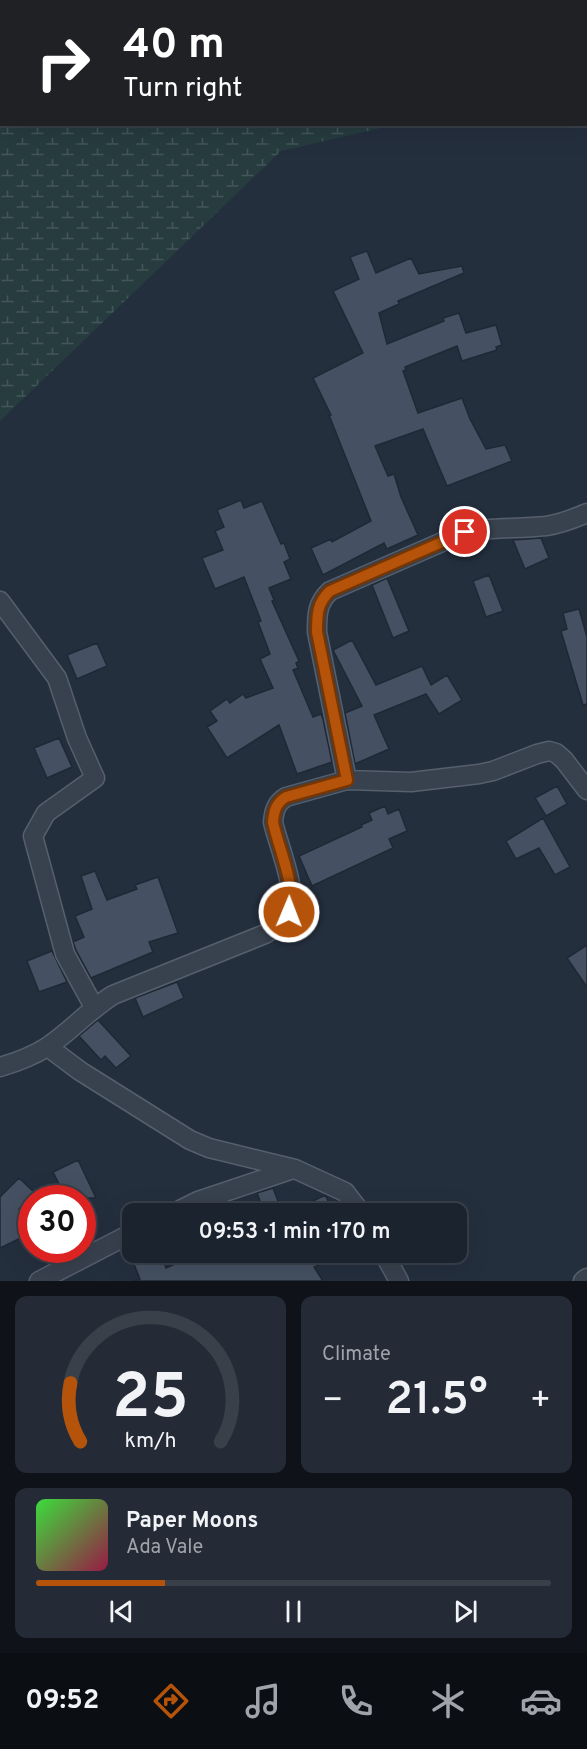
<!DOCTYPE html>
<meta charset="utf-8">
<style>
body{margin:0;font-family:Overpass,sans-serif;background:#242b36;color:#f1f3f6;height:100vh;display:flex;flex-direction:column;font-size:22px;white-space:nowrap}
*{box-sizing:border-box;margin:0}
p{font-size:20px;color:#a0a4aa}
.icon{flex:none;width:33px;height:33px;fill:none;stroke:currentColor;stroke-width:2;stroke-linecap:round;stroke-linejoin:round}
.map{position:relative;height:1281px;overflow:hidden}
.side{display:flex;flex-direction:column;gap:15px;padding:15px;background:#0f1319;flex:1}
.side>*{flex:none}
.guide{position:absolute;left:0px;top:0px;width:588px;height:126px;box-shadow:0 6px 24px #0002,0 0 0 2px #39404a;background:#202124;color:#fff;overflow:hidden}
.speed{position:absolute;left:18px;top:1185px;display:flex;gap:12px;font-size:30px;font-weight:700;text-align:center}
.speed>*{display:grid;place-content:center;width:78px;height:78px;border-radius:50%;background:#1b232e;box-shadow:0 6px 24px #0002,0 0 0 2px #39404a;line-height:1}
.speed .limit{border:9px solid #d22;background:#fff;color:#111}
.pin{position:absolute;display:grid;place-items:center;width:51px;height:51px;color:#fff;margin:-26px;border:3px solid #fff;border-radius:50%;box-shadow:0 2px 6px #0007}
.me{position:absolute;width:66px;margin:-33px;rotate:1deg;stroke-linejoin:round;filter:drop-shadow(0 0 4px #0008)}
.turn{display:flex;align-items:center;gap:21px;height:126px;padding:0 24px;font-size:27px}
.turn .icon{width:78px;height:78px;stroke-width:2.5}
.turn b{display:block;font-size:42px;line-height:51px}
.big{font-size:45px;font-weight:600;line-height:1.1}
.side .tile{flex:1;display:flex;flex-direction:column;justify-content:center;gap:9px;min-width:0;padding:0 21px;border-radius:12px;background:#242b36}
.side .dial{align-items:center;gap:0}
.dial svg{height:156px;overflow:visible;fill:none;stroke:#39404a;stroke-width:7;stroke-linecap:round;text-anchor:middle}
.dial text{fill:#f1f3f6;stroke:none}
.song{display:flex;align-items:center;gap:18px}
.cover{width:72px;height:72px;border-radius:9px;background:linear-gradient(135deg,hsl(120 70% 55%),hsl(340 70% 35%))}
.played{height:6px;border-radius:3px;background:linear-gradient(90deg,#b45309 25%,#39404a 25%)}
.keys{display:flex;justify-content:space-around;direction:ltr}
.heat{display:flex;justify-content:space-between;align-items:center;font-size:33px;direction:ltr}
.side .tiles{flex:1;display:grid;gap:15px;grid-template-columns:1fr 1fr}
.tile:last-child{grid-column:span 2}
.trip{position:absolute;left:122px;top:1203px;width:345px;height:60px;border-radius:12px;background:#1b232e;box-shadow:0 6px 24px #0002,0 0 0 2px #39404a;font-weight:600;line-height:60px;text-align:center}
.tab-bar{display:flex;height:96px;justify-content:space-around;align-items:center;background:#0b0e12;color:#a0a4aa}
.tab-bar .icon{width:42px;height:42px}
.tab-bar .active{color:#b45309}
.tab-bar b{font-size:27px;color:#f1f3f6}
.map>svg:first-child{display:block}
.wetland{fill:url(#wetland-marsh)}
.building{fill:#455162;stroke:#1f2835;stroke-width:1.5}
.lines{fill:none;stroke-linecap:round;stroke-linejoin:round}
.minor-casing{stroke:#565f6c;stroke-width:21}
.minor{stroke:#38414e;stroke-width:18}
.route-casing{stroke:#753606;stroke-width:15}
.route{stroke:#b45309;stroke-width:10}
</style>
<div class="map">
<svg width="587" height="1281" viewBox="0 0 587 1281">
<defs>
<pattern id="wetland-marsh" width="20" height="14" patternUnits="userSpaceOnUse" patternTransform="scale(1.5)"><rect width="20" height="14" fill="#263c3f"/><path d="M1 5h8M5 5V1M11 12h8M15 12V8" fill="none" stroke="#435659"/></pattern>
</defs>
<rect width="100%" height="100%" fill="#242f3e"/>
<path class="wetland" d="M 0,0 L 587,0 L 587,80 L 586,2 L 2,2 L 2,124 L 394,125 L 281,151 L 0,421 Z"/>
<path class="building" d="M 367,251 L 376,273 L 411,258 L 419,274 L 462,266 L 464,273 L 398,301 L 399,304 L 379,313 L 387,344 L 444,321 L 443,318 L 459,313 L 466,333 L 496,325 L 502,345 L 496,347 L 497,350 L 462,361 L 457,346 L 405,367 L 406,370 L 403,371 L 418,413 L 462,398 L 470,419 L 486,449 L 505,445 L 512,461 L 447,486 L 423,429 L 375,446 L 388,476 L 394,474 L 401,497 L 418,535 L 387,549 L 384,543 L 323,575 L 311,548 L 331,539 L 332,542 L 371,521 L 329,415 L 331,415 L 313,378 L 363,353 L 333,291 L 359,279 L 350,257 Z
M 241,500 L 244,508 L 262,501 L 281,544 L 284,543 L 290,559 L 284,562 L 291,579 L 269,588 L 274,600 L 272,601 L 299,661 L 296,663 L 298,668 L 293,670 L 313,717 L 321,714 L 323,719 L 332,762 L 297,774 L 279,725 L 227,758 L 207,727 L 217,721 L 210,711 L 227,699 L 230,703 L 243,694 L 246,698 L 273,688 L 260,659 L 270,654 L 258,622 L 261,621 L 244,577 L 215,589 L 202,558 L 223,550 L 215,531 L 224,527 L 217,510 Z
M 541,538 L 549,558 L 525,569 L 513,540 Z
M 489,575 L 503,611 L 486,617 L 473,581 Z
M 387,578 L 409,631 L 393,638 L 372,585 Z
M 579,609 L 587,637 L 587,704 L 583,705 L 561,631 L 567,629 L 563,613 Z
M 352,640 L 376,685 L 422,666 L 431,685 L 447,675 L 462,700 L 439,714 L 426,694 L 374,715 L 389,749 L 355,764 L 345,713 L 362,706 L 333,650 Z
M 97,643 L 107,666 L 77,679 L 67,655 Z
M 59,738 L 72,767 L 47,778 L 34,748 Z
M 557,786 L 567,804 L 546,816 L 535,798 Z
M 385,806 L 388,814 L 399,809 L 407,831 L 389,839 L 393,848 L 312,886 L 299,856 L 362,827 L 361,825 L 372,820 L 369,813 Z
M 543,818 L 570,867 L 555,875 L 539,848 L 516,859 L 506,841 Z
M 95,871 L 107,900 L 137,889 L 135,885 L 158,877 L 178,933 L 149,942 L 153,952 L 91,978 L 76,950 L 73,942 L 84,937 L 75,916 L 92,909 L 81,876 Z
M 587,945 L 587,987 L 567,958 Z
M 52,951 L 67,982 L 39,992 L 27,961 Z
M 177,982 L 184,998 L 143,1017 L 135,998 Z
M 98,1020 L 131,1056 L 116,1068 L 105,1056 L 101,1060 L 79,1036 Z
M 78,1160 L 96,1198 L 66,1198 L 53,1172 Z
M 19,1178 L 35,1193 L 19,1209 L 31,1233 L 0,1248 L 0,1197 Z
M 273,1188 L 283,1214 L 265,1214 L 257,1193 Z
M 325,1195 L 335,1214 L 287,1214 Z
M 129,1252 L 160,1252 L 166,1268 L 201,1252 L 347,1253 L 314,1267 L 323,1281 L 134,1281 L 140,1279 Z"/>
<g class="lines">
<defs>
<path id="minor" d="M 0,601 L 57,678 L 77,738 L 95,778 L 46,813 L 33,836 L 65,954 L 94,1007
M 347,780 L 317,632 C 317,615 317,603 330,591 L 465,532 C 492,527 519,529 546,526 C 560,524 573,519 587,513
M 48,1047 L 80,1071 L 190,1140 L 209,1148 L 295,1169 L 345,1192 L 362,1214
M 0,1067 C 17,1062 33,1056 47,1047 C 71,1031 89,1010 113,995 L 265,934 C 274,928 284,922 289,911 C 298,890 278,845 273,822 C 274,811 276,803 286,797 L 347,780 L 411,782 L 479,774 L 493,771 L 537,754 L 549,751 L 556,753 L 564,760 L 587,790
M 172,1214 L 198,1201 L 293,1169
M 383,1252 L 399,1281
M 39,1281 L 132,1233
M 583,1281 L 587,1278"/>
</defs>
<use href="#minor" class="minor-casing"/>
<use href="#minor" class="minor"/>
</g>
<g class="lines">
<defs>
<path id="route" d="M 289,912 C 296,883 279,851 273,822 C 274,811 276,803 286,797 L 347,780 L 317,632 C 317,615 317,603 330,591 L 465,532"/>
</defs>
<use href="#route" class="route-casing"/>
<use href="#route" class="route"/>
</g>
</svg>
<div class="speed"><div class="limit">30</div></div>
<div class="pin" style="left:465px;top:532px;background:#d93025"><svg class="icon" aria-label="arrive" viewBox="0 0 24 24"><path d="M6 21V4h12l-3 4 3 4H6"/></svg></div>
<svg class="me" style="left:289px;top:912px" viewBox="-20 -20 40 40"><circle r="17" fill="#b45309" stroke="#fff" stroke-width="3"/><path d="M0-11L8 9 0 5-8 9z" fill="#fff"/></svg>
<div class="trip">09:53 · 1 min · 170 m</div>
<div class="guide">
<div class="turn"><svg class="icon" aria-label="right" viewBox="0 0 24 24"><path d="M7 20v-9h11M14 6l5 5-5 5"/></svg><div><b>40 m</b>Turn right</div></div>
</div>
</div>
<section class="side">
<div class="tiles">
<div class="tile dial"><svg viewBox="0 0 100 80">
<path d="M14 69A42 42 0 1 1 86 69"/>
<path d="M14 69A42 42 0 0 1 9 39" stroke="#b45309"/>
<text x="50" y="56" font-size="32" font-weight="700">25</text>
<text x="50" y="72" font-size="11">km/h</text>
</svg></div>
<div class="tile"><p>Climate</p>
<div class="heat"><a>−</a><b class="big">21.5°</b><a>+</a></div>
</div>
<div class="tile">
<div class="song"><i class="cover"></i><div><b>Paper Moons</b><p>Ada Vale</p></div></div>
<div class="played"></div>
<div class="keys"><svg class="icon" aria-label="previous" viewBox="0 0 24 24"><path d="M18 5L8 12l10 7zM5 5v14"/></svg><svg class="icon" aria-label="pause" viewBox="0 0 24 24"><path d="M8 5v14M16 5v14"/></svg><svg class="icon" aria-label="next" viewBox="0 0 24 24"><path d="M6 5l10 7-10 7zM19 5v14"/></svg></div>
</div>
</div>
</section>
<nav class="tab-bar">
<b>09:52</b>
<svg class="icon active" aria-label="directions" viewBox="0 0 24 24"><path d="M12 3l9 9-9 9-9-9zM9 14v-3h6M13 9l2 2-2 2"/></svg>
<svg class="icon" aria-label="music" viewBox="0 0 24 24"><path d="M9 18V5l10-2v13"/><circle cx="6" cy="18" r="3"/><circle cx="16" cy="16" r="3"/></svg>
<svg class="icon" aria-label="phone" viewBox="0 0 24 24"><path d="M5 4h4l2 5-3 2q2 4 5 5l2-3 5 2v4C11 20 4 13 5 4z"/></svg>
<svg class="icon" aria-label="climate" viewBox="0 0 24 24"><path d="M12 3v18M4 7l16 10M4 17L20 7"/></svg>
<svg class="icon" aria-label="car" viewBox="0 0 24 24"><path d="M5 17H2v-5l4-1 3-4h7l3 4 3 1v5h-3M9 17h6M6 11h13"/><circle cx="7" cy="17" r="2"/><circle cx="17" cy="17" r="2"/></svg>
</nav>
